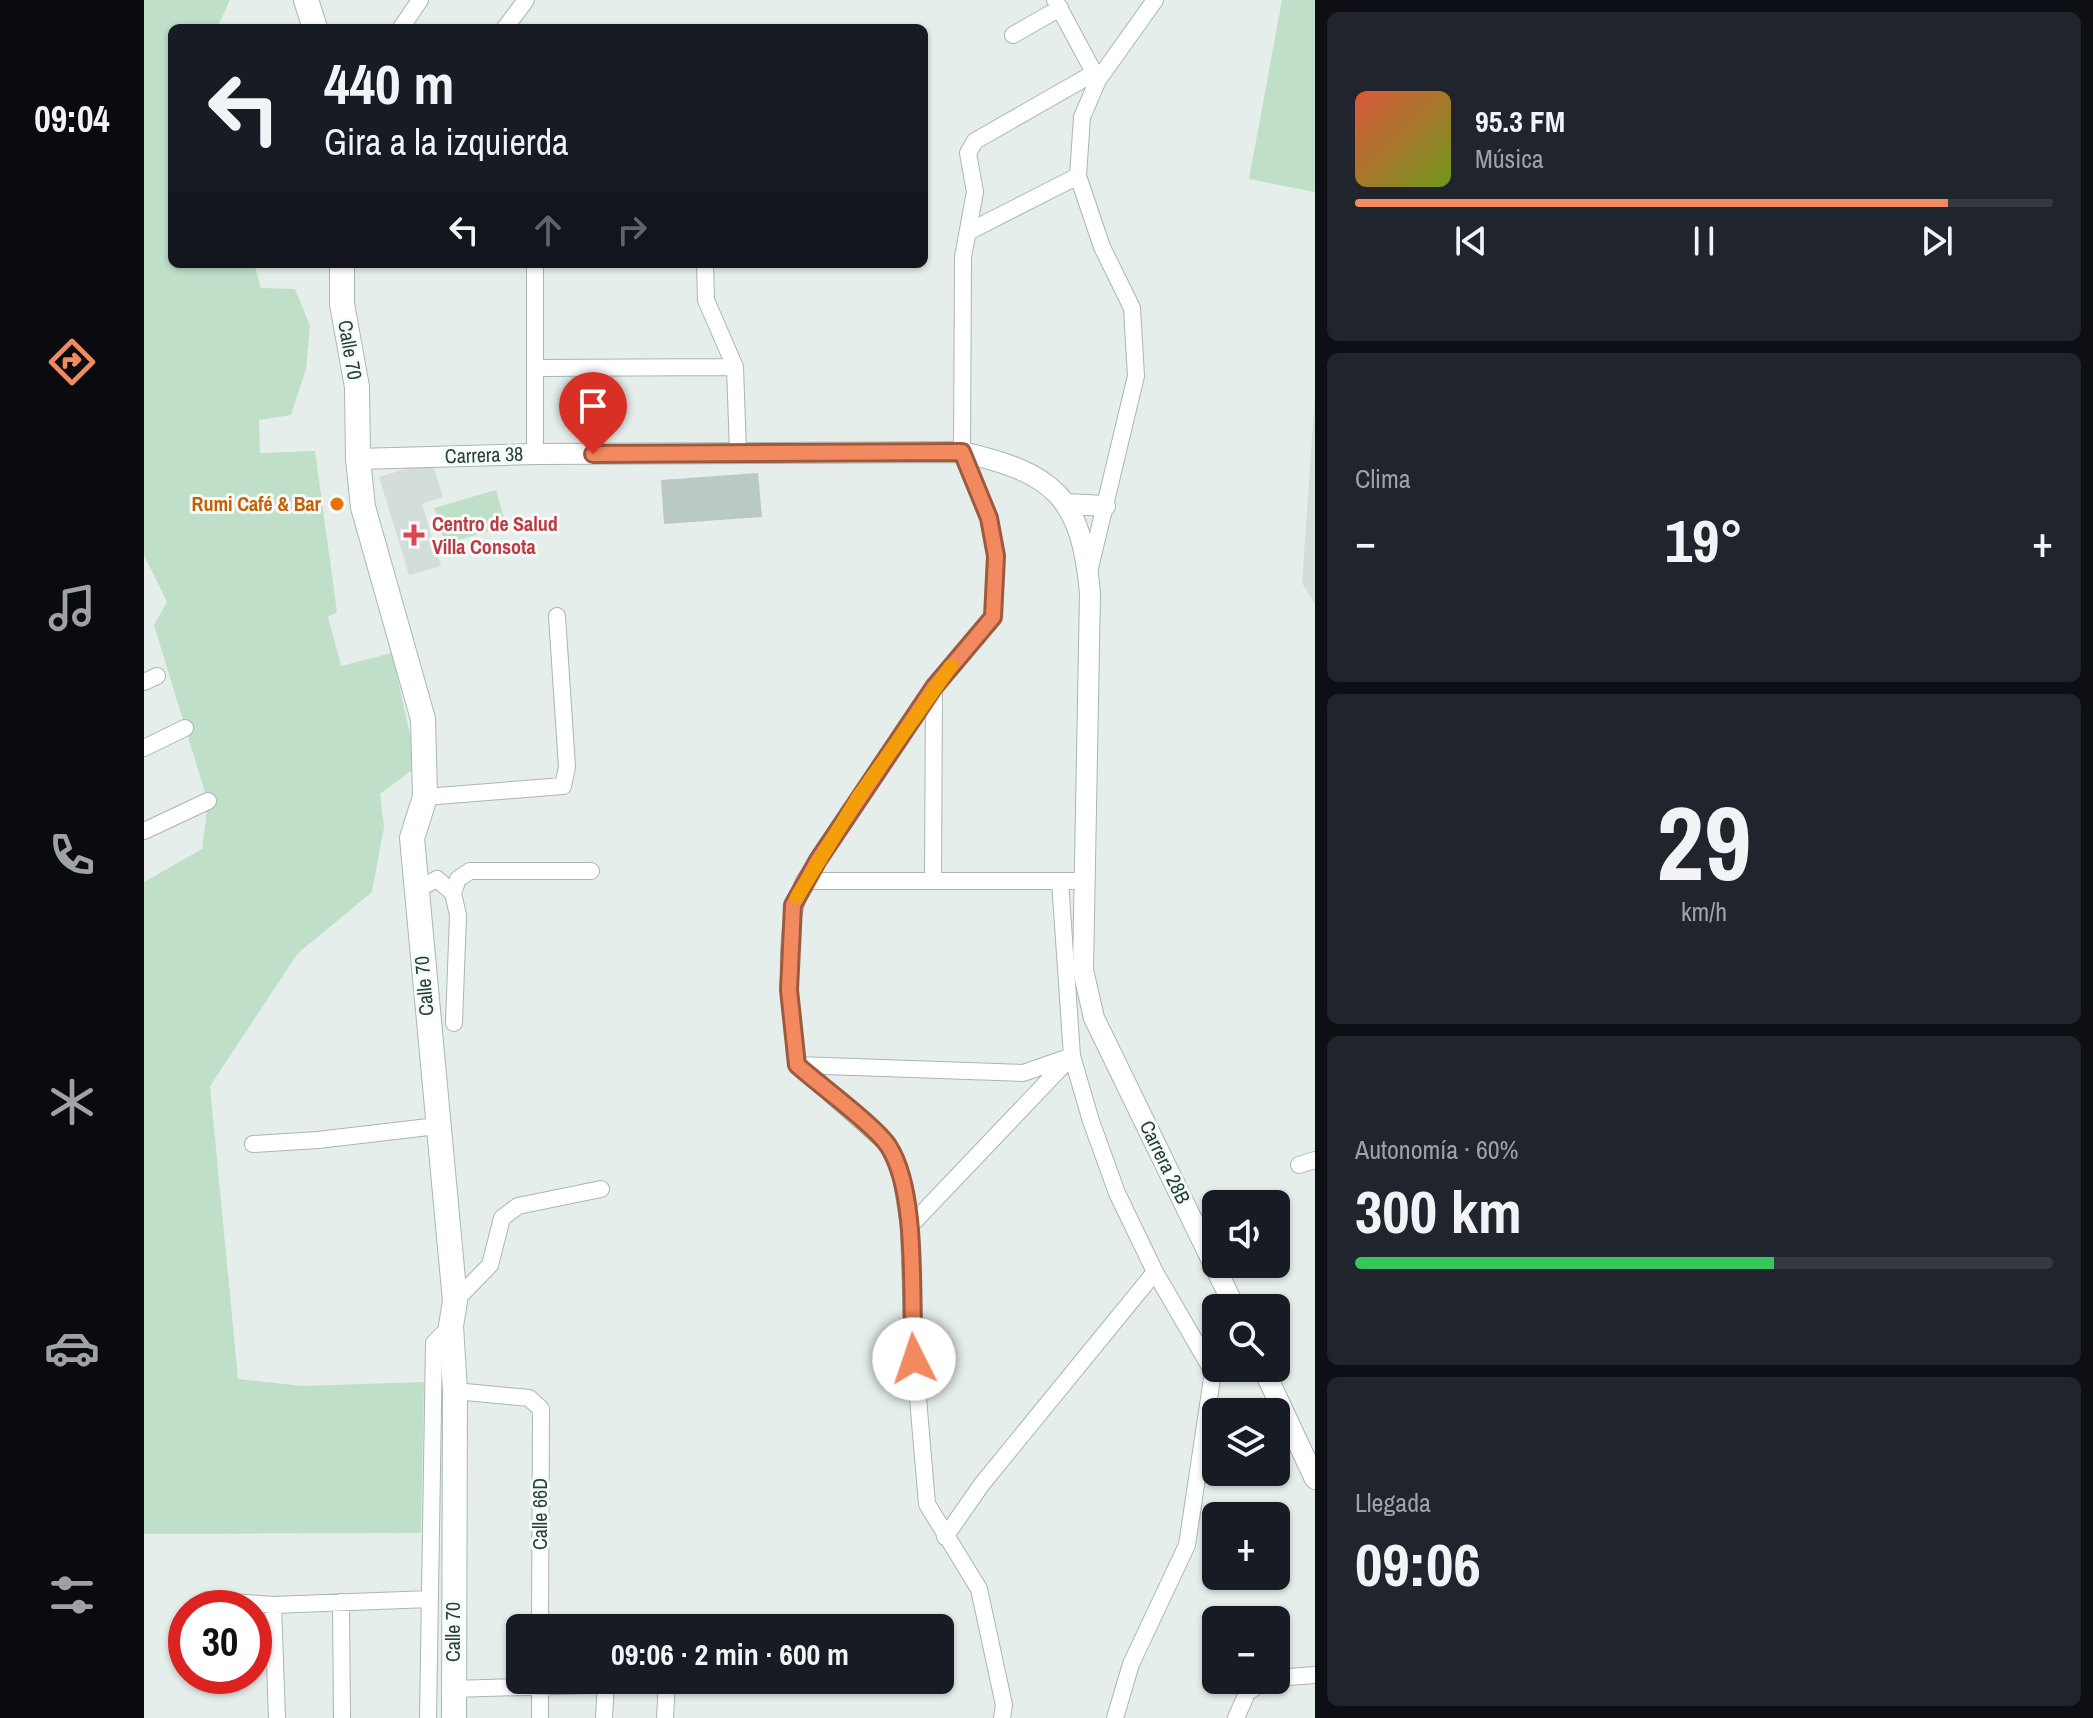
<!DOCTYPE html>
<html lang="es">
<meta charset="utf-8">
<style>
body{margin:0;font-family:"Archivo Narrow",sans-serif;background:#20242c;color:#f1f3f6;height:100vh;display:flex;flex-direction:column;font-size:30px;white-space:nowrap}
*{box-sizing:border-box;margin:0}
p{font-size:26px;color:#9ea1a6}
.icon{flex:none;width:44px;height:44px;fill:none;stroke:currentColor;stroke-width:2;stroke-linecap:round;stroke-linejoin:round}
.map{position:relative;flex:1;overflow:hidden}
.side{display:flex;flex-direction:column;gap:12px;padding:12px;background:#0d0f14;width:778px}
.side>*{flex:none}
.top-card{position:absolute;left:24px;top:24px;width:760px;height:244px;border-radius:12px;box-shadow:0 2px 6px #0004;background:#171b24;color:#f1f3f6;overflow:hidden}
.buttons{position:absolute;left:1058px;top:1190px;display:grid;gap:16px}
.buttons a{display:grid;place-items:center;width:88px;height:88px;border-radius:12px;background:#171b24;box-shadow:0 2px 6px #0004;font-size:40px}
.speed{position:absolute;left:24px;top:1590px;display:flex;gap:16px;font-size:40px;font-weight:700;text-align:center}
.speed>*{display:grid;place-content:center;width:104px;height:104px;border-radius:50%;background:#171b24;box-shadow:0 2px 6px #0004;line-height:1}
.speed .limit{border:12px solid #d22;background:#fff;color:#111}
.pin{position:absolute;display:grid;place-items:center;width:68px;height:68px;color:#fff;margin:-82px -34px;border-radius:50% 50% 50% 0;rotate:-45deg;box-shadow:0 0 8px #0007}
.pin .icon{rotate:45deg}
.me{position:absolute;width:88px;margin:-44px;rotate:356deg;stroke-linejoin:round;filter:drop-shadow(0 0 6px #0008)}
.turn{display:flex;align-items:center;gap:28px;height:168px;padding:0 24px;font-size:36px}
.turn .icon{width:104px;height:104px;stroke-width:2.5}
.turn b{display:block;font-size:56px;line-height:68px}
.lanes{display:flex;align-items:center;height:76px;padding:0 24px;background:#0003;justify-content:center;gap:40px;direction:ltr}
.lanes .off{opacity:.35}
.big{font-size:60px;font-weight:700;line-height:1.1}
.side .card{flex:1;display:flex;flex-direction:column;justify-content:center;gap:12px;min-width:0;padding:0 28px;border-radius:12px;background:#20242c}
.side .dial{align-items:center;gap:0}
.dial b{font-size:104px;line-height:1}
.song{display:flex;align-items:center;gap:24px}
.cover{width:96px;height:96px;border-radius:12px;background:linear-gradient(135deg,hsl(10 70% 55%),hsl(80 70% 35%))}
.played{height:8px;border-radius:4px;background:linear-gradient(90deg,#f38a5f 85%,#363941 85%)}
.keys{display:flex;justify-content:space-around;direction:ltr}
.heat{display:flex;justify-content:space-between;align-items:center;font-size:44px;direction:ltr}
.charge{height:12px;border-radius:6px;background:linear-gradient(90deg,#34c759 60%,#363941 0)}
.trip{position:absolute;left:362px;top:1614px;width:448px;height:80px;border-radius:12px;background:#171b24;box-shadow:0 2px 6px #0004;font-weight:700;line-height:80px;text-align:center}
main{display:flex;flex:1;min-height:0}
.tabs{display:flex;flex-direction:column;width:144px;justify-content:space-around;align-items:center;background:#090b0e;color:#9ea1a6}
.tabs .icon{width:56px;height:56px}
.tabs .current{color:#f38a5f}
.tabs b{font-size:36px;color:#f1f3f6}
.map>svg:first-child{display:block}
.built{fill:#d3deda}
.green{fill:#bfdfc9}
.building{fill:#bac9c4}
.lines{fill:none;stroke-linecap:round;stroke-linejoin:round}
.minor-casing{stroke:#a7b7b2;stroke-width:18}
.tertiary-casing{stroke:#a7b7b2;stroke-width:22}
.secondary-casing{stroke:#a4bab3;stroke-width:26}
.minor{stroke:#fff;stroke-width:16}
.tertiary{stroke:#fff;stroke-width:20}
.secondary{stroke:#fff;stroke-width:24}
.route-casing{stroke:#9e5a3e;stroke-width:20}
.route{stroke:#f38a5f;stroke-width:14}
.slow{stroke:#f59e0b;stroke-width:14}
.food-dot{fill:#e8710a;stroke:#f6fbf9;stroke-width:3}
.health-dot{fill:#e0444e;stroke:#f6fbf9;stroke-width:3}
.labels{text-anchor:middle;stroke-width:6;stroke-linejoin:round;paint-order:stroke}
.street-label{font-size:20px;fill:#24413a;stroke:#f6fbf9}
.food-label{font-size:20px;font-weight:bold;fill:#c56008;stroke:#f6fbf9;text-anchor:end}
.health-label{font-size:20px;font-weight:bold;fill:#be3a42;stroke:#f6fbf9;text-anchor:start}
</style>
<main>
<nav class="tabs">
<b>09:04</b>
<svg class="icon current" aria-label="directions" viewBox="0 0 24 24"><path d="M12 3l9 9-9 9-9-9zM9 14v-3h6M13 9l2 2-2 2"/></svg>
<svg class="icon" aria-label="music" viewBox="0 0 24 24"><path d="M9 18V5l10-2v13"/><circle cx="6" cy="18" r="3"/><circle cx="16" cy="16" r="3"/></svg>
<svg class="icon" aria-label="phone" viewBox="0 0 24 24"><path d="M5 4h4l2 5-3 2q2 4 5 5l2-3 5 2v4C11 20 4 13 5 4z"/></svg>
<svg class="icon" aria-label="climate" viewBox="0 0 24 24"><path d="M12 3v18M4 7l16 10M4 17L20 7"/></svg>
<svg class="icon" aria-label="car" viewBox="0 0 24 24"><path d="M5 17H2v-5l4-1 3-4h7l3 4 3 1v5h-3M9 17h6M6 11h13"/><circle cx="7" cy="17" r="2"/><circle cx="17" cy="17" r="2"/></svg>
<svg class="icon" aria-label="filters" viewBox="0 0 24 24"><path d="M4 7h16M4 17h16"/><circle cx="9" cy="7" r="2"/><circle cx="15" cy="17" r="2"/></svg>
</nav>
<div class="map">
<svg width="1171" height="1718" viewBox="0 0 1171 1718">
<rect width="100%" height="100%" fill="#e5eeeb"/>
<path class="built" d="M 1171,395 L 1171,604 L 1158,583 Z
M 288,461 L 299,497 L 278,504 L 297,566 L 265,575 L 235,477 Z"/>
<path class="green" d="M 0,0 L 86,0 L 73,28 L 28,28 L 28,264 L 110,264 L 117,288 L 151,289 L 166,326 L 162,369 L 147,415 L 115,420 L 116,453 L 171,451 L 193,612 L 184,617 L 197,666 L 248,653 L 273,766 L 236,794 L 240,827 L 228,892 L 154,953 L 66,1086 L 94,1379 L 158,1386 L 280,1382 L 277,1533 L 0,1534 L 0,882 L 58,849 L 64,802 L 10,625 L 23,602 L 0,555 Z
M 1138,0 L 1171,0 L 1171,192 L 1105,179 Z
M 352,490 L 362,526 L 301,544 L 290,508 Z"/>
<path class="building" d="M 614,473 L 618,517 L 520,524 L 517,480 Z"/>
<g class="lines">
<defs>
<path id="minor" d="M 911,0 L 954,80
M 257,28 L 276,0
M 361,28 L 382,0
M 869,35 L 916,8
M 826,231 L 934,176
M 561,264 L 562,300 L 591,367 L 594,452
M 392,368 L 591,367
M 391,454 L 391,264
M 945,572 L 992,376 L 988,308 L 958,247 L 934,176 L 938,117 L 954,80 L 1011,0
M 0,682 L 13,676
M 0,748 L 41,728
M 281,797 L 419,786 L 423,767 L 413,616
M 0,831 L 64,801
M 660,881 L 939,881
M 789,881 L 790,687
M 916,881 L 928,1056 L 947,1121 L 973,1193 L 1011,1272 L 1069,1372 L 1043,1545 L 987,1664 L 971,1718
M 272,890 L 293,879 L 309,893 L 314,915 L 310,1023
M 309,893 L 314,879 L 326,871 L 447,871
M 653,1065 L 879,1073 L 928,1056
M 109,1144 L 174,1140 L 293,1126
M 1155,1165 L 1171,1160
M 765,1227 L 926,1058
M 311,1301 L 346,1265 L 358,1218 L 374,1206 L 457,1189
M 311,1391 L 385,1398 L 397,1409 L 396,1628
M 801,1537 L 838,1484 L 1011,1272
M 63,1600 L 129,1605 L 286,1599
M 197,1602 L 198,1718
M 129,1605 L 133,1718
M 1132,1678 L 1171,1675
M 396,1680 L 396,1718
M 309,1689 L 580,1681
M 284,1718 L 290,1343 L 307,1326
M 460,1718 L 462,1682
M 521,1718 L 523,1681
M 858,1718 L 860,1705 L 835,1589 L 783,1504 L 768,1328 L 765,1227 L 757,1175 L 744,1145 L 653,1065 C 647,1006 635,936 660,881 L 790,687 L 849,617 L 852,556 L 845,518 L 818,452 L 819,257 L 831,192 L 824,153 L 831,141 L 950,73
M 1092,1718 L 1103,1693 L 1121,1680"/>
<path id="tertiary" d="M 214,459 L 391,454 L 818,452 C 909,473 937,495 946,593 L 939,970 L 950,1018 L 1091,1308
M 922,504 L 961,506
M 1119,1368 L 1171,1479"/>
<path id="secondary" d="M 162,0 L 171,28
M 198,264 L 198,304 L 213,387 L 214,459 L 219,507 L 279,719 L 281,797 L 268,838 L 311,1301 L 307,1326 L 311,1391 L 310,1718"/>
</defs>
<use href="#minor" class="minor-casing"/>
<use href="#tertiary" class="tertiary-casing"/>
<use href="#secondary" class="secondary-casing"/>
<use href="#minor" class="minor"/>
<use href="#tertiary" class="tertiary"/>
<use href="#secondary" class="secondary"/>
</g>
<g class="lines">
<defs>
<path id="route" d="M 449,454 L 818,452 L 845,518 L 852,556 L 849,617 L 790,687 L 674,860 L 649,905 L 645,990 L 653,1065 C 673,1083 734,1128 745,1147 C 775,1195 766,1301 770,1359"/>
</defs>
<use href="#route" class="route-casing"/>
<use href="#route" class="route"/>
<path class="slow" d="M 653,897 L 715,796 L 807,666"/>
</g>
<circle class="food-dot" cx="193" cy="504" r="8"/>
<path class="health-dot" d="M266 523h8v8h8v8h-8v8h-8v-8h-8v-8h8z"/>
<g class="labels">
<g class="street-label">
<text transform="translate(206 350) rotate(80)" y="7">Calle 70</text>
<text transform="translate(340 455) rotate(-2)" y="7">Carrera 38</text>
<text transform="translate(280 986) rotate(-95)" y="7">Calle 70</text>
<text transform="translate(1021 1162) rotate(64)" y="7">Carrera 28B</text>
<text transform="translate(396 1514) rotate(-90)" y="7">Calle 66D</text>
<text transform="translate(309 1632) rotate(-90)" y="7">Calle 70</text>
</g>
<g class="food-label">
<text x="177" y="511">Rumi Café &amp; Bar</text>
</g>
<g class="health-label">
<text x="288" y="531">Centro de Salud<tspan x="288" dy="23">Villa Consota</tspan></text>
</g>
</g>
</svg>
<div class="buttons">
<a><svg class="icon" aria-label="sound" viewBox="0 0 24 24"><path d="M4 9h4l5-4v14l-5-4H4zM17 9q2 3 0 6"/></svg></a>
<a><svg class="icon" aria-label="search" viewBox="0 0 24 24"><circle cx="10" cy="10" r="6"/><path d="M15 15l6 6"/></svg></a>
<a><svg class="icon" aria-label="layers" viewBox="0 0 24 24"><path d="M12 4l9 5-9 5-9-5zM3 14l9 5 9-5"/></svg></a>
<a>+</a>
<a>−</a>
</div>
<div class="speed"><div class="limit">30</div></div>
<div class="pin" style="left:449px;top:454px;background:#d93025"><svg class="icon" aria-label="arrive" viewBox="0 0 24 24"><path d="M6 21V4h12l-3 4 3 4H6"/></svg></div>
<svg class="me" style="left:770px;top:1359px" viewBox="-20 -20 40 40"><circle r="19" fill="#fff"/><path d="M0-13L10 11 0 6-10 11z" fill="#f38a5f"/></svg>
<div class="trip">09:06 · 2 min · 600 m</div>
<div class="top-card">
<div class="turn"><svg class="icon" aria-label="left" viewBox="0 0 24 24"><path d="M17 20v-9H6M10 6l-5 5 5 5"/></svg><div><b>440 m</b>Gira a la izquierda</div></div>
<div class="lanes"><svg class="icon" aria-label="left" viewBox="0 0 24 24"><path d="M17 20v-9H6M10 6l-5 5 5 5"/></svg><svg class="icon off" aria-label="ahead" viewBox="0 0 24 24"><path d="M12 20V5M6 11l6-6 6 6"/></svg><svg class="icon off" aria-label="right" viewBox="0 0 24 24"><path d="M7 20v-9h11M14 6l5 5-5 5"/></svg></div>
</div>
</div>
<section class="side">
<div class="card">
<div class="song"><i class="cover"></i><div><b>95.3 FM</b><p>Música</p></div></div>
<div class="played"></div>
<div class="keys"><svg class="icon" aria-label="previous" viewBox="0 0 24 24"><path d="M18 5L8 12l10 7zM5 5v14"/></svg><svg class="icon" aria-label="pause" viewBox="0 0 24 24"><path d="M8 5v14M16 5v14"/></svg><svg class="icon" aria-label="next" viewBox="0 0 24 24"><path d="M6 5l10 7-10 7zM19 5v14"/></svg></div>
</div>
<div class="card"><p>Clima</p>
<div class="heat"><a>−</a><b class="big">19°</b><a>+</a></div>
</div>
<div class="card dial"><b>29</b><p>km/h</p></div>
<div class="card"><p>Autonomía · 60%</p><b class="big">300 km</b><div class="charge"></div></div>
<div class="card"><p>Llegada</p><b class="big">09:06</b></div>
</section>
</main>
